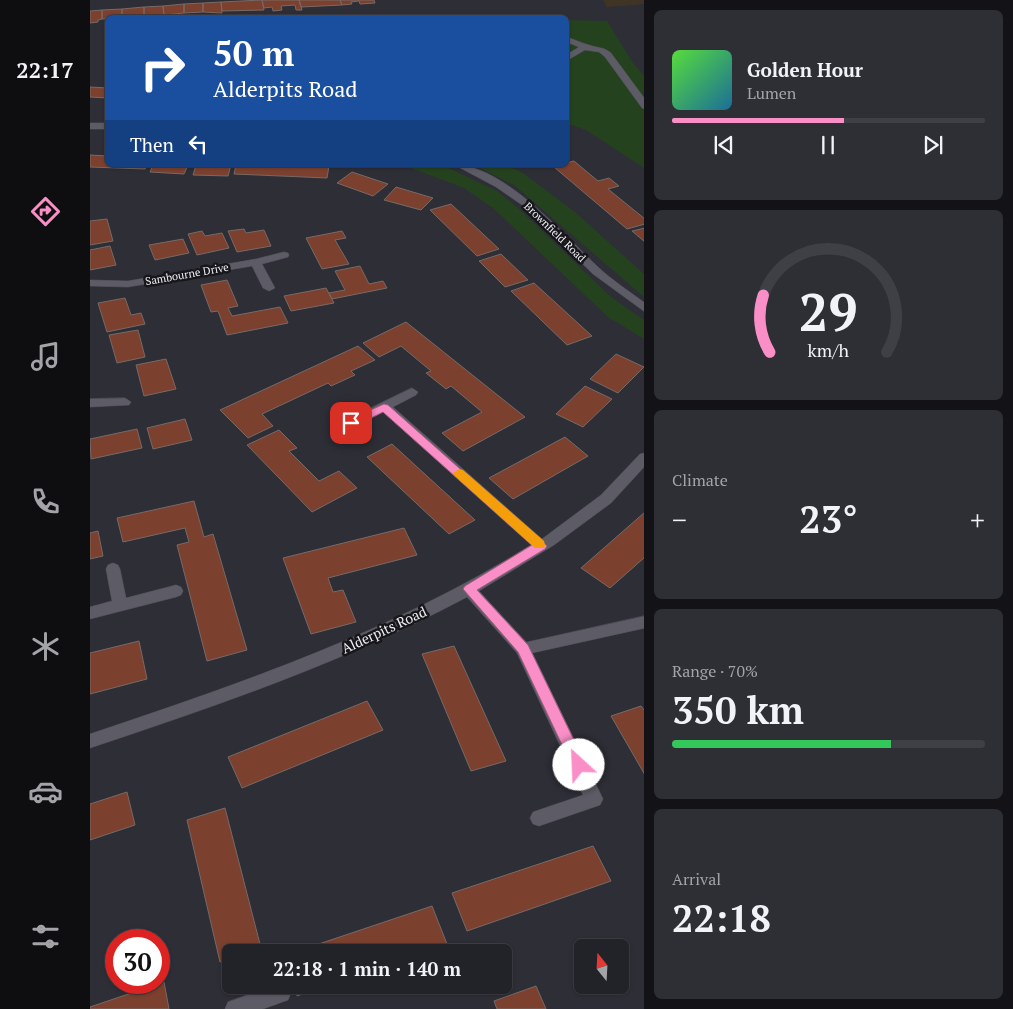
<!DOCTYPE html>
<meta charset="utf-8">
<style>
body{margin:0;font-family:"PT Serif",serif;background:#2e2f35;color:#f1f3f6;height:100vh;display:flex;flex-direction:column;font-size:19px;white-space:nowrap}
*{box-sizing:border-box;margin:0}
p{font-size:16px;color:#a2a4a8}
.icon{flex:none;width:28px;height:28px;fill:none;stroke:currentColor;stroke-width:2;stroke-linecap:round;stroke-linejoin:round}
.map{position:relative;flex:1;overflow:hidden}
.panel{display:flex;flex-direction:column;gap:10px;padding:10px;background:#131317;width:369px}
.panel>*{flex:none}
.hud{position:absolute;left:15px;top:15px;width:464px;height:152px;border-radius:8px;box-shadow:0 1px 4px #0004,0 0 0 1px #3f3f46;background:#1a4fa0;color:#fff;overflow:hidden}
.needle{width:32px;rotate:342deg}
.tools{position:absolute;left:484px;top:939px;display:grid;gap:10px}
.tools a{display:grid;place-items:center;width:55px;height:55px;border-radius:8px;background:#222229;box-shadow:0 1px 4px #0004,0 0 0 1px #3f3f46;font-size:25px}
.speed{position:absolute;left:15px;top:929px;display:flex;gap:10px;font-size:25px;font-weight:700;text-align:center}
.speed>*{display:grid;place-content:center;width:65px;height:65px;border-radius:50%;background:#222229;box-shadow:0 1px 4px #0004,0 0 0 1px #3f3f46;line-height:1}
.speed .limit{border:8px solid #d22;background:#fff;color:#111}
.pin{position:absolute;display:grid;place-items:center;width:42px;height:42px;color:#fff;margin:-21px;border-radius:10px;box-shadow:0 2px 8px #0006}
.me{position:absolute;width:55px;margin:-28px;rotate:335deg;stroke-linejoin:round;filter:drop-shadow(0 0 4px #0008)}
.turn{display:flex;align-items:center;gap:18px;height:105px;padding:0 25px;font-size:22px}
.turn .icon{width:65px;height:65px;stroke-width:2.5}
.turn b{display:block;font-size:35px;line-height:42px}
.then{display:flex;align-items:center;height:48px;padding:0 25px;background:#0003;gap:10px;font-size:19px}
.big{font-size:38px;font-weight:600;line-height:1.1}
.panel .widget{flex:1;display:flex;flex-direction:column;justify-content:center;gap:8px;min-width:0;padding:0 18px;border-radius:8px;background:#2e2f35}
.panel .dial{align-items:center;gap:0}
.dial svg{height:130px;overflow:visible;fill:none;stroke:#3f3f46;stroke-width:7;stroke-linecap:round;text-anchor:middle}
.dial text{fill:#f1f3f6;stroke:none}
.song{display:flex;align-items:center;gap:15px}
.cover{width:60px;height:60px;border-radius:8px;background:linear-gradient(135deg,hsl(110 70% 55%),hsl(200 70% 35%))}
.played{height:5px;border-radius:2px;background:linear-gradient(90deg,#fa8fc8 55%,#3f3f46 55%)}
.keys{display:flex;justify-content:space-around;direction:ltr}
.heat{display:flex;justify-content:space-between;align-items:center;font-size:28px;direction:ltr}
.charge{height:8px;border-radius:4px;background:linear-gradient(90deg,#34c759 70%,#3f3f46 0)}
.trip{position:absolute;left:132px;top:944px;width:290px;height:50px;border-radius:8px;background:#222229;box-shadow:0 1px 4px #0004,0 0 0 1px #3f3f46;font-weight:600;line-height:50px;text-align:center}
main{display:flex;flex:1;min-height:0}
.dock{display:flex;flex-direction:column;width:90px;justify-content:space-around;align-items:center;background:#0e0e10;color:#a2a4a8}
.dock .icon{width:35px;height:35px}
.dock .on{color:#fa8fc8}
.dock b{font-size:22px;color:#f1f3f6}
.map>svg:first-child{display:block}
.commercial{fill:#403525}
.green{fill:#25421f}
.building{fill:#7c402f;stroke:#766a67}
.lines{fill:none;stroke-linecap:round;stroke-linejoin:round}
.service-casing{stroke:#4b4a51;stroke-width:1}
.minor-casing{stroke:#4b4a51;stroke-width:1}
.service{fill:#5d5c66;fill-rule:evenodd}
.minor{fill:#5d5c66;fill-rule:evenodd}
.route{fill:#fa8fc8;stroke:#a25d82}
.slow{fill:#f59e0b}
.labels{text-anchor:middle;stroke-width:5;stroke-linejoin:round;paint-order:stroke}
.far-street-label{font-size:11px;fill:#eeeef4;stroke:#17171b}
.street-label{font-size:14px;fill:#eeeef4;stroke:#17171b}
</style>
<main>
<nav class="dock">
<b>22:17</b>
<svg class="icon on" aria-label="directions" viewBox="0 0 24 24"><path d="M12 3l9 9-9 9-9-9zM9 14v-3h6M13 9l2 2-2 2"/></svg>
<svg class="icon" aria-label="music" viewBox="0 0 24 24"><path d="M9 18V5l10-2v13"/><circle cx="6" cy="18" r="3"/><circle cx="16" cy="16" r="3"/></svg>
<svg class="icon" aria-label="phone" viewBox="0 0 24 24"><path d="M5 4h4l2 5-3 2q2 4 5 5l2-3 5 2v4C11 20 4 13 5 4z"/></svg>
<svg class="icon" aria-label="climate" viewBox="0 0 24 24"><path d="M12 3v18M4 7l16 10M4 17L20 7"/></svg>
<svg class="icon" aria-label="car" viewBox="0 0 24 24"><path d="M5 17H2v-5l4-1 3-4h7l3 4 3 1v5h-3M9 17h6M6 11h13"/><circle cx="7" cy="17" r="2"/><circle cx="17" cy="17" r="2"/></svg>
<svg class="icon" aria-label="filters" viewBox="0 0 24 24"><path d="M4 7h16M4 17h16"/><circle cx="9" cy="7" r="2"/><circle cx="15" cy="17" r="2"/></svg>
</nav>
<div class="map">
<svg width="555" height="1009" viewBox="0 0 555 1009">
<rect width="100%" height="100%" fill="#2e2e37"/>
<path class="commercial" d="M 513,0 L 554,0 L 554,4 L 517,7 Z"/>
<path class="green" d="M 476,20 L 517,21 L 543,63 L 554,76 L 554,168 L 496,130 L 476,123 Z
M 313,165 L 352,165 L 407,191 L 429,209 L 521,297 L 554,320 L 554,339 L 518,317 L 403,208 L 374,188 Z
M 384,165 L 415,165 L 433,173 L 485,212 L 554,274 L 554,297 L 424,185 Z"/>
<path class="building" d="M 172,0 L 209,0 L 212,10 L 206,10 L 205,5 L 191,6 L 192,10 L 183,11 L 182,7 L 174,8 Z
M 172,0 L 174,10 L 132,11 L 131,2 Z
M 209,0 L 250,0 L 252,5 L 211,7 Z
M 250,0 L 284,0 L 285,3 L 270,4 L 269,1 L 261,2 L 262,4 L 252,5 Z
M 131,2 L 132,13 L 113,12 L 113,3 Z
M 113,3 L 113,12 L 94,13 L 94,4 Z
M 94,4 L 94,13 L 74,15 L 73,6 Z
M 73,6 L 74,17 L 54,18 L 54,7 Z
M 54,7 L 54,15 L 32,17 L 32,9 Z
M 32,9 L 32,18 L 12,19 L 12,10 Z
M 12,10 L 12,19 L 8,20 L 8,22 L 0,23 L 0,11 Z
M 0,87 L 18,88 L 18,98 L 0,97 Z
M 0,155 L 18,156 L 18,165 L 58,165 L 55,169 L 0,167 Z
M 484,161 L 508,181 L 519,178 L 529,186 L 518,189 L 555,219 L 555,224 L 537,229 L 464,167 L 476,165 L 476,163 Z
M 63,165 L 98,165 L 94,174 L 60,172 Z
M 106,165 L 141,165 L 138,176 L 103,175 Z
M 146,165 L 210,165 L 239,166 L 237,178 L 144,174 Z
M 262,172 L 298,184 L 283,196 L 247,183 Z
M 306,187 L 343,198 L 331,210 L 294,200 Z
M 361,204 L 409,249 L 387,256 L 340,210 Z
M 17,219 L 23,241 L 0,245 L 0,221 Z
M 555,228 L 555,242 L 542,231 Z
M 154,229 L 156,233 L 174,230 L 181,246 L 147,252 L 138,231 Z
M 112,231 L 115,236 L 132,233 L 139,248 L 107,255 L 98,234 Z
M 252,231 L 256,238 L 245,240 L 259,264 L 232,269 L 216,238 Z
M 93,239 L 99,253 L 65,260 L 59,245 Z
M 20,246 L 26,265 L 0,270 L 0,250 Z
M 411,254 L 438,280 L 415,287 L 389,261 Z
M 270,266 L 279,284 L 293,281 L 297,288 L 242,299 L 239,293 L 255,290 L 245,271 Z
M 137,280 L 148,306 L 138,308 L 142,316 L 190,307 L 198,323 L 137,335 L 128,311 L 121,312 L 111,285 Z
M 444,283 L 502,336 L 477,345 L 421,291 Z
M 236,288 L 244,303 L 201,311 L 194,296 Z
M 35,298 L 41,315 L 51,313 L 55,324 L 17,332 L 8,303 Z
M 316,322 L 435,417 L 373,451 L 352,433 L 392,412 L 361,386 L 356,389 L 336,373 L 341,371 L 311,346 L 289,357 L 273,343 Z
M 48,330 L 55,357 L 27,363 L 19,335 Z
M 268,346 L 285,360 L 261,371 L 265,375 L 241,386 L 238,383 L 172,414 L 183,426 L 158,438 L 130,410 Z
M 526,354 L 554,367 L 528,393 L 500,379 Z
M 76,359 L 86,389 L 54,396 L 46,365 Z
M 495,386 L 522,399 L 493,427 L 466,414 Z
M 95,419 L 102,440 L 63,449 L 57,428 Z
M 47,429 L 52,448 L 1,459 L 0,439 Z
M 189,430 L 207,448 L 199,451 L 229,481 L 249,471 L 267,488 L 222,512 L 157,445 Z
M 475,437 L 498,456 L 423,499 L 399,478 Z
M 302,444 L 385,520 L 359,534 L 277,457 Z
M 104,501 L 114,537 L 123,534 L 157,650 L 117,661 L 87,545 L 99,542 L 95,528 L 33,542 L 27,518 Z
M 555,512 L 555,557 L 520,588 L 491,568 Z
M 314,528 L 327,555 L 238,578 L 243,592 L 253,590 L 266,622 L 221,634 L 193,558 Z
M 8,531 L 13,556 L 0,559 L 0,533 Z
M 49,641 L 57,679 L 0,694 L 0,653 Z
M 364,646 L 416,761 L 381,771 L 332,654 Z
M 277,701 L 293,730 L 152,788 L 138,757 Z
M 551,706 L 555,711 L 555,775 L 521,716 Z
M 37,792 L 45,825 L 0,840 L 0,804 Z
M 135,808 L 171,948 L 159,952 L 141,952 L 141,958 L 130,962 L 97,820 Z
M 503,846 L 521,881 L 377,931 L 362,893 Z
M 342,906 L 357,944 L 331,952 L 205,952 Z
M 74,982 L 79,1009 L 0,1009 L 0,1007 Z
M 204,985 L 239,985 L 207,996 Z
M 446,986 L 456,1009 L 407,1009 L 404,1001 Z"/>
<g class="lines">
<defs>
<path id="service" d="M 476,37 C 484,39 491,43 499,45 C 508,48 514,47 521,53 L 555,99 L 555,109 L 552,108 L 515,57 L 509,52 L 495,50 L 476,61 L 476,55 L 489,47 L 476,42 Z
M 555,616 L 555,628 L 433,655 L 428,654 L 425,649 L 428,644 L 433,643 Z"/>
<path id="minor" d="M 0,123 L 18,123 L 18,129 L 0,129 Z
M 365,165 C 414,165 475,236 509,268 C 523,281 539,291 555,303 L 555,312 L 503,274 L 432,205 L 406,187 Z
M 194,252 L 198,253 L 199,255 L 198,257 L 172,264 L 185,288 L 179,291 L 173,288 L 162,266 L 38,287 L 0,286 L 0,280 L 38,281 L 166,259 Z
M 322,388 L 328,392 L 326,395 L 303,407 L 452,539 L 511,495 L 550,454 L 555,453 L 555,466 L 521,503 L 464,545 L 389,591 L 438,644 L 513,799 L 510,805 L 449,826 L 443,824 L 440,818 L 443,812 L 493,795 L 427,653 L 377,597 C 257,661 129,705 0,748 L 0,734 C 155,682 301,632 441,545 L 293,412 L 266,426 L 261,427 L 255,423 L 256,420 Z
M 35,398 L 41,402 L 39,405 L 0,407 L 0,399 Z
M 23,563 L 28,565 L 30,569 L 36,598 L 86,585 L 91,587 L 93,591 L 91,595 L 86,597 L 0,619 L 0,607 L 22,601 L 16,569 L 18,565 Z
M 186,985 L 198,986 L 201,993 L 198,1000 L 173,1009 L 135,1009 L 138,1002 Z"/>
</defs>
<use href="#service" class="service-casing"/>
<use href="#minor" class="minor-casing"/>
<use href="#service" class="service"/>
<use href="#minor" class="minor"/>
</g>
<path class="route" d="M 294,404 L 298,405 L 457,546 L 455,549 L 387,590 L 438,645 L 496,765 L 494,770 L 489,772 L 484,770 L 428,652 L 373,589 L 375,586 L 442,545 L 293,412 L 265,426 L 261,427 L 256,423 L 258,420 Z"/>
<path class="slow" d="M 369,469 L 373,470 L 454,541 L 455,545 L 454,548 L 445,548 L 365,476 L 363,473 Z"/>
<g class="labels">
<g class="far-street-label">
<text transform="translate(465 232) rotate(44)" y="4">Brownfield Road</text>
<text transform="translate(97 274) rotate(-10)" y="4">Sambourne Drive</text>
</g>
<g class="street-label">
<text transform="translate(294 630) rotate(-25)" y="5">Alderpits Road</text>
</g>
</g>
</svg>
<div class="tools">
<a><svg class="needle" viewBox="-14 -14 28 28"><path d="M0-13l5 13h-10z" fill="#e53935"/><path d="M0 13l5-13h-10z" fill="#a2a4a8"/></svg></a>
</div>
<div class="speed"><div class="limit">30</div></div>
<div class="pin" style="left:261px;top:423px;background:#d93025"><svg class="icon" aria-label="arrive" viewBox="0 0 24 24"><path d="M6 21V4h12l-3 4 3 4H6"/></svg></div>
<svg class="me" style="left:489px;top:765px" viewBox="-20 -20 40 40"><circle r="19" fill="#fff"/><path d="M0-13L10 11 0 6-10 11z" fill="#fa8fc8"/></svg>
<div class="trip">22:18 · 1 min · 140 m</div>
<div class="hud">
<div class="turn"><svg class="icon" aria-label="right" viewBox="0 0 24 24"><path d="M7 20v-9h11M14 6l5 5-5 5"/></svg><div><b>50 m</b>Alderpits Road</div></div>
<div class="then">Then<svg class="icon" aria-label="left" viewBox="0 0 24 24"><path d="M17 20v-9H6M10 6l-5 5 5 5"/></svg></div>
</div>
</div>
<section class="panel">
<div class="widget">
<div class="song"><i class="cover"></i><div><b>Golden Hour</b><p>Lumen</p></div></div>
<div class="played"></div>
<div class="keys"><svg class="icon" aria-label="previous" viewBox="0 0 24 24"><path d="M18 5L8 12l10 7zM5 5v14"/></svg><svg class="icon" aria-label="pause" viewBox="0 0 24 24"><path d="M8 5v14M16 5v14"/></svg><svg class="icon" aria-label="next" viewBox="0 0 24 24"><path d="M6 5l10 7-10 7zM19 5v14"/></svg></div>
</div>
<div class="widget dial"><svg viewBox="0 0 100 80">
<path d="M14 69A42 42 0 1 1 86 69"/>
<path d="M14 69A42 42 0 0 1 10 34" stroke="#fa8fc8"/>
<text x="50" y="56" font-size="32" font-weight="700">29</text>
<text x="50" y="72" font-size="11">km/h</text>
</svg></div>
<div class="widget"><p>Climate</p>
<div class="heat"><a>−</a><b class="big">23°</b><a>+</a></div>
</div>
<div class="widget"><p>Range · 70%</p><b class="big">350 km</b><div class="charge"></div></div>
<div class="widget"><p>Arrival</p><b class="big">22:18</b></div>
</section>
</main>
